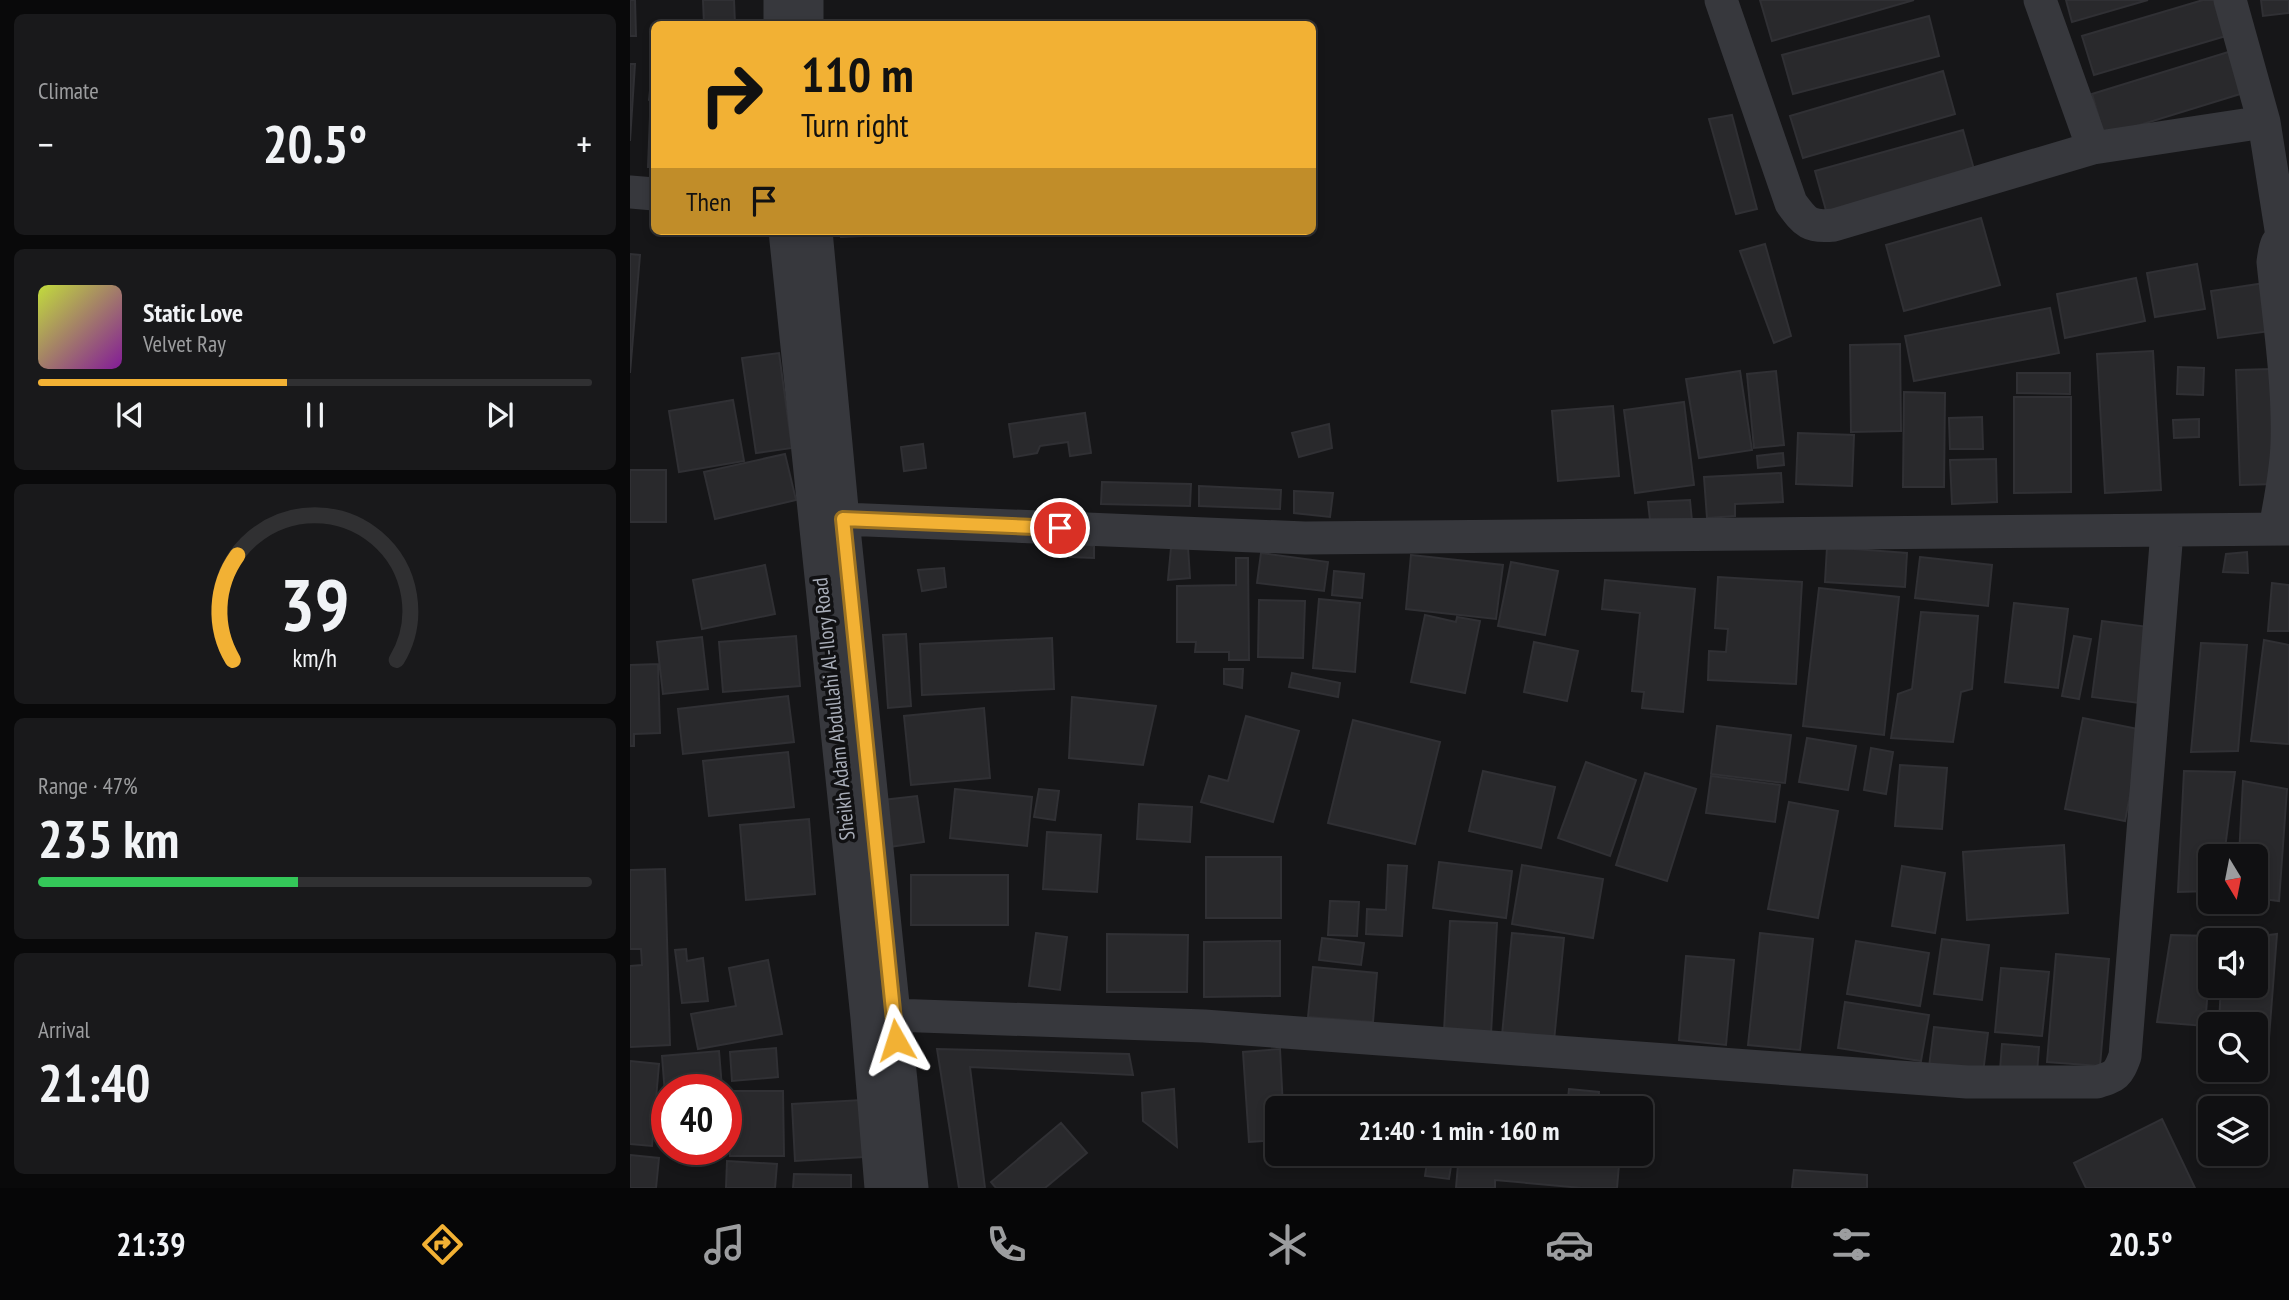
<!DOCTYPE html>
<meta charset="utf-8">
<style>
body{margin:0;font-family:"PT Sans Narrow",sans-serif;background:#19191b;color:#f1f3f6;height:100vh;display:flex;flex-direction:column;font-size:26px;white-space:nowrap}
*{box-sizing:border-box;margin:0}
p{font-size:23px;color:#9c9d9f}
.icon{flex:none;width:38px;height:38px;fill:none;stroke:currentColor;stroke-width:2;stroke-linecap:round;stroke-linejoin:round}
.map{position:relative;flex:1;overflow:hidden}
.drawer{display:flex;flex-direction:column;gap:14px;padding:14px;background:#09090a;width:630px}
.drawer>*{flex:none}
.banner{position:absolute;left:21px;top:21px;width:665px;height:214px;border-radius:10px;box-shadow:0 4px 10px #0003,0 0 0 2px #303032;background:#f2b134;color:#111;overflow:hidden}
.needle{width:46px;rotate:170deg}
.fabs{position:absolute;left:1568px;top:844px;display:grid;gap:14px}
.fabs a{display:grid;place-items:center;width:70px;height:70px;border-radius:10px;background:#101012;box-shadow:0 4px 10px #0003,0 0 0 2px #303032;font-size:35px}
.speed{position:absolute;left:21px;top:1074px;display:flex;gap:14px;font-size:35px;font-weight:700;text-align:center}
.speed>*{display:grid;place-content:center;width:91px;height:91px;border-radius:50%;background:#101012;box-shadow:0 4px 10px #0003,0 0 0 2px #303032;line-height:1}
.speed .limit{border:10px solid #d22;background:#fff;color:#111}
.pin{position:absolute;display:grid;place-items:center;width:60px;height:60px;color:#fff;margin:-30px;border:4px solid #fff;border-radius:50%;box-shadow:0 2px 7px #0007}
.me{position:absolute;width:77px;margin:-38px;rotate:354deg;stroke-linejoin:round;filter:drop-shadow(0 0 5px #0008)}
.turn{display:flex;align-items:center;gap:24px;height:147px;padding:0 35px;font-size:32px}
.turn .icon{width:91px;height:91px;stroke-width:2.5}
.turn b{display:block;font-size:49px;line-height:60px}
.then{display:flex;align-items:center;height:66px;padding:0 35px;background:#0003;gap:14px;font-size:26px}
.big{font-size:52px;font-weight:700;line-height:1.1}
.drawer .widget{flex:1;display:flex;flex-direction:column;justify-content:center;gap:10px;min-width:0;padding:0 24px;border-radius:10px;background:#19191b}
.drawer .dial{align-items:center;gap:0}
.dial svg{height:182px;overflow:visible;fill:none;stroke:#303032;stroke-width:7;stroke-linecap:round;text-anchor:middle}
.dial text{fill:#f1f3f6;stroke:none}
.song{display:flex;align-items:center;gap:21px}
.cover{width:84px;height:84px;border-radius:10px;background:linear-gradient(135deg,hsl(70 70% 55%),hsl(290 70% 35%))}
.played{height:7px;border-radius:4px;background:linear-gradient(90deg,#f2b134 45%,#303032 45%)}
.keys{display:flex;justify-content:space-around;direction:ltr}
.heat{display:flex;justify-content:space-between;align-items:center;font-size:38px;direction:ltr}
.charge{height:10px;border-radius:5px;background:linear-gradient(90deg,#34c759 47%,#303032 0)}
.trip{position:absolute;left:635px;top:1096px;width:388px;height:70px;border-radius:10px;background:#101012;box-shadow:0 4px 10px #0003,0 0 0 2px #303032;font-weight:700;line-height:70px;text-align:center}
.tabs{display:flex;height:112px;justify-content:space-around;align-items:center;background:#060607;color:#9c9d9f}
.tabs .icon{width:49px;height:49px}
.tabs .selected{color:#f2b134}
.tabs b{font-size:32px;color:#f1f3f6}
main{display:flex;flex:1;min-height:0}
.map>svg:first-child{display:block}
.building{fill:#29292c;stroke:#303034;stroke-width:2}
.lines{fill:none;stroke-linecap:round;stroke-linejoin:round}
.minor{stroke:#37383d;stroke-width:33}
.route-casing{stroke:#9d7322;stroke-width:18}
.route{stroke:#f2b134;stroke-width:12}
.labels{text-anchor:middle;stroke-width:7;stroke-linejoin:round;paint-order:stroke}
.street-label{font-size:21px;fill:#a8adb8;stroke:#111113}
</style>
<main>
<section class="drawer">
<div class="widget"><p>Climate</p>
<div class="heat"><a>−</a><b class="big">20.5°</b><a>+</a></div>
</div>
<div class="widget">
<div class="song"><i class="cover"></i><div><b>Static Love</b><p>Velvet Ray</p></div></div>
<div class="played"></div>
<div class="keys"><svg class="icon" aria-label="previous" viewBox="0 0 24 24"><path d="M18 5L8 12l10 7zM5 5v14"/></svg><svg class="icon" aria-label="pause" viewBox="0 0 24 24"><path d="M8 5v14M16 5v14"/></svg><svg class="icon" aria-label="next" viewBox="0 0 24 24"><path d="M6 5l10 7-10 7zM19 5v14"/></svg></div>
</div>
<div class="widget dial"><svg viewBox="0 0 100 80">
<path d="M14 69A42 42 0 1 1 86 69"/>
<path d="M14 69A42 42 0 0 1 16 23" stroke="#f2b134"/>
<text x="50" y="56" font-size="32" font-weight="700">39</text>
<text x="50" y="72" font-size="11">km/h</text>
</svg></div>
<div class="widget"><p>Range · 47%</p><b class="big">235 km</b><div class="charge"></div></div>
<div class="widget"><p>Arrival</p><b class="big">21:40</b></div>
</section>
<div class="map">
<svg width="1659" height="1188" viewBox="0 0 1659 1188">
<rect width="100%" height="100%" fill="#161618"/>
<path class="building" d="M 0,0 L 5,0 L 6,36 L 0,36 Z
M 73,0 L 104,0 L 105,24 L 74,24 Z
M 1130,0 L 1284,0 L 1142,41 Z
M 1436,0 L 1518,0 L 1442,22 Z
M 1573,0 L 1596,0 L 1606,33 L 1464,75 L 1452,36 Z
M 1631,0 L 1659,0 L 1659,13 L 1633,16 Z
M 1299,16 L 1309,56 L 1163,94 L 1152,55 Z
M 1608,49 L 1620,91 L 1474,136 L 1462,94 Z
M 24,53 L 24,101 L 19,100 Z
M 0,64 L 5,64 L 0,141 Z
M 1313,71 L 1325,114 L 1173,158 L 1160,116 Z
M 1102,115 L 1127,209 L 1106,214 L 1079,119 Z
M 20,116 L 24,116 L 24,167 L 18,167 Z
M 1333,130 L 1345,173 L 1197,214 L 1185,171 Z
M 1351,218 L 1370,285 L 1274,311 L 1256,245 Z
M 210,231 L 256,231 L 256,235 L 211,237 Z
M 1135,244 L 1161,336 L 1144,343 L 1110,251 Z
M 0,254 L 10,255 L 0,373 Z
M 1567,264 L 1575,309 L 1525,317 L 1517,273 Z
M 1506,278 L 1515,321 L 1435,338 L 1427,294 Z
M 1635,283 L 1641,331 L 1588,338 L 1581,291 Z
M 1420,308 L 1429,353 L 1284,381 L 1275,336 Z
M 1270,344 L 1271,431 L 1221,432 L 1220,345 Z
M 1523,351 L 1531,490 L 1475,493 L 1467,354 Z
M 149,353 L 162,448 L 126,453 L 112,358 Z
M 1548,367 L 1574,368 L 1573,395 L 1547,394 Z
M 1642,369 L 1646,484 L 1610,485 L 1606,370 Z
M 1110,371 L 1122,450 L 1069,458 L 1056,379 Z
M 1146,371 L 1154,445 L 1124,448 L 1117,374 Z
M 1387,373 L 1440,373 L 1440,394 L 1387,393 Z
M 1274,392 L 1315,393 L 1314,487 L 1273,487 Z
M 1384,397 L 1441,397 L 1441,492 L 1384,493 Z
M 103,400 L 114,461 L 49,472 L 39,411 Z
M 1054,402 L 1064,485 L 1005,493 L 994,410 Z
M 983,406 L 989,476 L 928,481 L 922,411 Z
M 455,413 L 461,453 L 440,456 L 438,442 L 410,446 L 407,453 L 384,457 L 379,424 Z
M 1352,417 L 1353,449 L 1320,449 L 1319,418 Z
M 1569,419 L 1569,437 L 1544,438 L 1543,420 Z
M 699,424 L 702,448 L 669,457 L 662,433 Z
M 1168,433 L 1224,435 L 1222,486 L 1166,484 Z
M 293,444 L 296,468 L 274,471 L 271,447 Z
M 1153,453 L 1154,465 L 1128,468 L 1127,456 Z
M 155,454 L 166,500 L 85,519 L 74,472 Z
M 1366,459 L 1367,502 L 1322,504 L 1320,460 Z
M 0,470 L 36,470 L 36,522 L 0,522 Z
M 1151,473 L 1153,502 L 1105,504 L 1105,516 L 1077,518 L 1074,477 Z
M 472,482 L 561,484 L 560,506 L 471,504 Z
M 569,486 L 651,490 L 650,509 L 569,506 Z
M 664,491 L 703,493 L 700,517 L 664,513 Z
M 1060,500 L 1062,521 L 1020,520 L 1018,502 Z
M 440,541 L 464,546 L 464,558 L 440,557 Z
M 558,547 L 560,578 L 538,580 L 541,548 Z
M 1197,547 L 1277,553 L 1275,587 L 1195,582 Z
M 1617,552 L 1618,573 L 1593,572 L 1596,554 Z
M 631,553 L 698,562 L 694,591 L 627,583 Z
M 781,555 L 873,565 L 866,619 L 776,609 Z
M 1290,557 L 1362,565 L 1358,606 L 1285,598 Z
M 606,558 L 618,558 L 619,660 L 599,660 L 599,652 L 565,652 L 566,642 L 547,642 L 547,586 L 606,585 Z
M 881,562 L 928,571 L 915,635 L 868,626 Z
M 135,565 L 145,614 L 72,629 L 63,580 Z
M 314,568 L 316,587 L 292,591 L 288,570 Z
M 704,571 L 734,574 L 732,598 L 702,595 Z
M 1088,577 L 1172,582 L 1166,684 L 1078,680 L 1079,651 L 1096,652 L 1098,629 L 1085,628 Z
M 975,580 L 1065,589 L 1053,712 L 1012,708 L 1014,692 L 1002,691 L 1010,613 L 972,609 Z
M 1642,583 L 1659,585 L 1659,631 L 1638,631 Z
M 1189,588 L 1269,597 L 1254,735 L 1173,726 Z
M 689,599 L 730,603 L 725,672 L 683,668 Z
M 629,600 L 675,601 L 673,658 L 628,657 Z
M 1384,603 L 1438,609 L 1428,688 L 1375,682 Z
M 1291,612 L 1348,616 L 1342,689 L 1331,692 L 1323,742 L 1261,738 L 1268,694 L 1282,689 Z
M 795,615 L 826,622 L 827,617 L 850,621 L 835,693 L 781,682 Z
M 1472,621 L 1519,627 L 1509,703 L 1462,697 Z
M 276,634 L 281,706 L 258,708 L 253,635 Z
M 166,636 L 170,686 L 93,692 L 89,642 Z
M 1444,636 L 1461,639 L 1449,699 L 1432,696 Z
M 72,637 L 78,689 L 33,694 L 27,642 Z
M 422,638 L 424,689 L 292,695 L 290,644 Z
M 1634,640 L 1659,645 L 1659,744 L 1621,741 Z
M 904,642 L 948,651 L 937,701 L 894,692 Z
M 1571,643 L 1617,645 L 1608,751 L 1561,752 Z
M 28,664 L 30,733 L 4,734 L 4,746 L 0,746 L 0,665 Z
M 594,669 L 613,669 L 612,688 L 594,684 Z
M 662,673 L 710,683 L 708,697 L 659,687 Z
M 158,696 L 164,742 L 53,754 L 48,709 Z
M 442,697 L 526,706 L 513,765 L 439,758 Z
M 354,708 L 360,778 L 281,785 L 274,716 Z
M 616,716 L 669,731 L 643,822 L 571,802 L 579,776 L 598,781 Z
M 1453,718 L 1513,730 L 1495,821 L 1435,809 Z
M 723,720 L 810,742 L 785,844 L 698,823 Z
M 1087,726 L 1161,735 L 1155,783 L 1081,774 Z
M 1177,738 L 1226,746 L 1218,790 L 1169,782 Z
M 1241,748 L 1263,752 L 1256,794 L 1234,790 Z
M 158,752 L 164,807 L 79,816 L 73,761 Z
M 956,762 L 1006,780 L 980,856 L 928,838 Z
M 1270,765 L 1317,768 L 1312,829 L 1265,826 Z
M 853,771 L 925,787 L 911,848 L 839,831 Z
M 1554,771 L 1605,772 L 1594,856 L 1580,856 L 1580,891 L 1548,892 Z
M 1015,773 L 1066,789 L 1037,881 L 986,865 Z
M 1081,776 L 1150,785 L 1145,822 L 1076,813 Z
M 1613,781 L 1657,789 L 1649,901 L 1626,898 L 1626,856 L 1609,856 Z
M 325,789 L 402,797 L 397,846 L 320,838 Z
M 409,789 L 429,791 L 425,820 L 404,817 Z
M 287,796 L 294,842 L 259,847 L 253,800 Z
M 1159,802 L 1208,811 L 1188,918 L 1138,909 Z
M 509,804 L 562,807 L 560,842 L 507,839 Z
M 179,819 L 185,894 L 116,900 L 110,825 Z
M 417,832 L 471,835 L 467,892 L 413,889 Z
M 1434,845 L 1438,913 L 1337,920 L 1333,852 Z
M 576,857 L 651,857 L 651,918 L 576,918 Z
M 809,862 L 882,871 L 876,918 L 803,908 Z
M 758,865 L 777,866 L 772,936 L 736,934 L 737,909 L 756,910 Z
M 892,865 L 973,879 L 963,938 L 882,924 Z
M 1272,866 L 1315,873 L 1305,933 L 1262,926 Z
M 35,869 L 40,1045 L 0,1047 L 0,966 L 12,965 L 11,949 L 0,949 L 0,870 Z
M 281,875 L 378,875 L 378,925 L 281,925 Z
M 700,901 L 729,902 L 727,936 L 698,935 Z
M 820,921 L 867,923 L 861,1034 L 814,1031 Z
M 406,933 L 437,937 L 430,990 L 399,986 Z
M 882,933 L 934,938 L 924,1041 L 872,1035 Z
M 1130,933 L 1183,939 L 1170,1050 L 1118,1045 Z
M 477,934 L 558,935 L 557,992 L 477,992 Z
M 1647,934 L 1639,1038 L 1626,1038 L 1626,1024 L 1589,1024 L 1591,985 L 1626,985 L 1626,940 L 1600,940 Z
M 1541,935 L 1582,936 L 1575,1026 L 1527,1022 Z
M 692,938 L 734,943 L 731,965 L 689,960 Z
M 1312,939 L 1359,945 L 1352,1000 L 1304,994 Z
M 650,941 L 650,996 L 574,997 L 574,942 Z
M 1226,941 L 1299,953 L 1290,1006 L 1217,994 Z
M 56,949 L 57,961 L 73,958 L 78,1001 L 52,1003 L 45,950 Z
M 1426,954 L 1479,959 L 1470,1066 L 1417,1062 Z
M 1056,956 L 1104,960 L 1096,1045 L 1049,1040 Z
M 138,960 L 152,1034 L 68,1049 L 61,1014 L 106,1006 L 99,968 Z
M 683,967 L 747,973 L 743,1022 L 678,1017 Z
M 1371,968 L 1419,972 L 1412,1036 L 1365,1032 Z
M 1215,1002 L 1299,1015 L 1291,1061 L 1208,1048 Z
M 1304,1027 L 1358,1033 L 1353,1073 L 1299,1067 Z
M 1372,1044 L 1409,1047 L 1407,1073 L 1370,1070 Z
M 146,1048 L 148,1077 L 102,1081 L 100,1052 Z
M 307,1049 L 499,1054 L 503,1075 L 340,1067 L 355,1188 L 329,1188 Z
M 650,1049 L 653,1108 L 648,1108 L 648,1140 L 619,1142 L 613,1052 Z
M 89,1051 L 92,1088 L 37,1090 L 35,1094 L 32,1056 Z
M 0,1061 L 29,1064 L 22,1146 L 0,1144 Z
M 544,1089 L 547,1147 L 513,1121 L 512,1093 Z
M 939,1089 L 969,1092 L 968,1108 L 937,1108 Z
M 99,1091 L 153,1091 L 154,1156 L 100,1156 Z
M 37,1097 L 37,1144 L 33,1144 L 29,1098 Z
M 232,1100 L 234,1157 L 165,1161 L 162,1104 Z
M 1532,1119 L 1565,1188 L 1456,1188 L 1444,1163 Z
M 431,1123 L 457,1153 L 415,1188 L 366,1188 L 361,1182 Z
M 829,1153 L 990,1153 L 987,1188 L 952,1188 L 865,1180 L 865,1188 L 826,1188 Z
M 0,1155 L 29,1158 L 26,1188 L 0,1188 Z
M 798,1156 L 822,1160 L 819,1179 L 795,1176 Z
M 97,1161 L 147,1164 L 145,1188 L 96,1188 Z
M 1164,1170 L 1237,1175 L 1237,1188 L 1162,1188 Z
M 164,1174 L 221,1175 L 221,1188 L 163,1188 Z"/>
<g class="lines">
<path class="minor" d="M 150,0 L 150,24
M 177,0 L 177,24
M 1091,0 L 1161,203 C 1175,222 1179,228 1204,225 L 1463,148 L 1634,122
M 1410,0 L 1463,148
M 1600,0 L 1634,122 L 1652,236
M 0,192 L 24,194
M 155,231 L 237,1018 L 251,1188
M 186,231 L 213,519 L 282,1188
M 213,519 L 675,538 L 1659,529
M 1645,529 C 1650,500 1656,473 1657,444 C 1659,386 1649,320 1643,262 C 1645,249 1645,238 1659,234
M 263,1015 L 574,1026 L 1337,1082 L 1467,1082 C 1486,1076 1488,1075 1495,1056 L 1537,531"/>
</g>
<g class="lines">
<defs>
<path id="route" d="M 266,1040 L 213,519 L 430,528"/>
</defs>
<use href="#route" class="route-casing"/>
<use href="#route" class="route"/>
</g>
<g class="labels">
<g class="street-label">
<text transform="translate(204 709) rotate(-96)" y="7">Sheikh Adam Abdullahi Al-Ilory Road</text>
</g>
</g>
</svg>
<div class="fabs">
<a><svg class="needle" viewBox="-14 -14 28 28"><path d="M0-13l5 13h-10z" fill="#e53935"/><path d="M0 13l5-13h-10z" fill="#9c9d9f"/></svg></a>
<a><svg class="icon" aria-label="sound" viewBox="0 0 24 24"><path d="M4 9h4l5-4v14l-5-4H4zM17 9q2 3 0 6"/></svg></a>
<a><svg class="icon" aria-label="search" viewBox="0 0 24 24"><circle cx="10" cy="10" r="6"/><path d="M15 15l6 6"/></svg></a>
<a><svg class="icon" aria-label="layers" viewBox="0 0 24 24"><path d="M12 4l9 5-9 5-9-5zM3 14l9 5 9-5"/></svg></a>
</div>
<div class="speed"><div class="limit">40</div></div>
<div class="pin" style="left:430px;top:528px;background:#d93025"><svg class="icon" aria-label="arrive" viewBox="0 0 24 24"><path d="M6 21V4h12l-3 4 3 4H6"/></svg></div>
<svg class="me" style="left:266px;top:1040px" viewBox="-20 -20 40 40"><path d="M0-17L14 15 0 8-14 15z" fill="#f2b134" stroke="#fff" stroke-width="4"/></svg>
<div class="trip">21:40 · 1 min · 160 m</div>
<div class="banner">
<div class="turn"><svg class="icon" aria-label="right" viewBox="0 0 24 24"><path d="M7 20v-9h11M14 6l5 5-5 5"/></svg><div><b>110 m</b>Turn right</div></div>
<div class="then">Then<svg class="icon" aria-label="arrive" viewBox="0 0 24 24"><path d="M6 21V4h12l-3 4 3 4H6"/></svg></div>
</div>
</div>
</main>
<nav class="tabs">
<b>21:39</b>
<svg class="icon selected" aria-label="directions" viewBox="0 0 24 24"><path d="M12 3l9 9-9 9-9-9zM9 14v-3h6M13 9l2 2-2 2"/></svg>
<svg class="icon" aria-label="music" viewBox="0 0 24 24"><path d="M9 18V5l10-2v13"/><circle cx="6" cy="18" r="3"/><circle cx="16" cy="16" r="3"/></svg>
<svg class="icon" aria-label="phone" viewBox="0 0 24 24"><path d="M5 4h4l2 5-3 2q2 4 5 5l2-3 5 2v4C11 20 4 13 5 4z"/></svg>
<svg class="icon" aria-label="climate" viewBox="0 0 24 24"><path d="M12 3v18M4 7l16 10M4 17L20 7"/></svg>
<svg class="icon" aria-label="car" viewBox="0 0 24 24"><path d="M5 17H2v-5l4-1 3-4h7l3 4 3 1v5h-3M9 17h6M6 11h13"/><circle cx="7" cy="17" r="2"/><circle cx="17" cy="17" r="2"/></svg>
<svg class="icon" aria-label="filters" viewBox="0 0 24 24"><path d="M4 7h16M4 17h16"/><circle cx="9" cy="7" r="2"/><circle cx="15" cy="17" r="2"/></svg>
<b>20.5°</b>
</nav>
